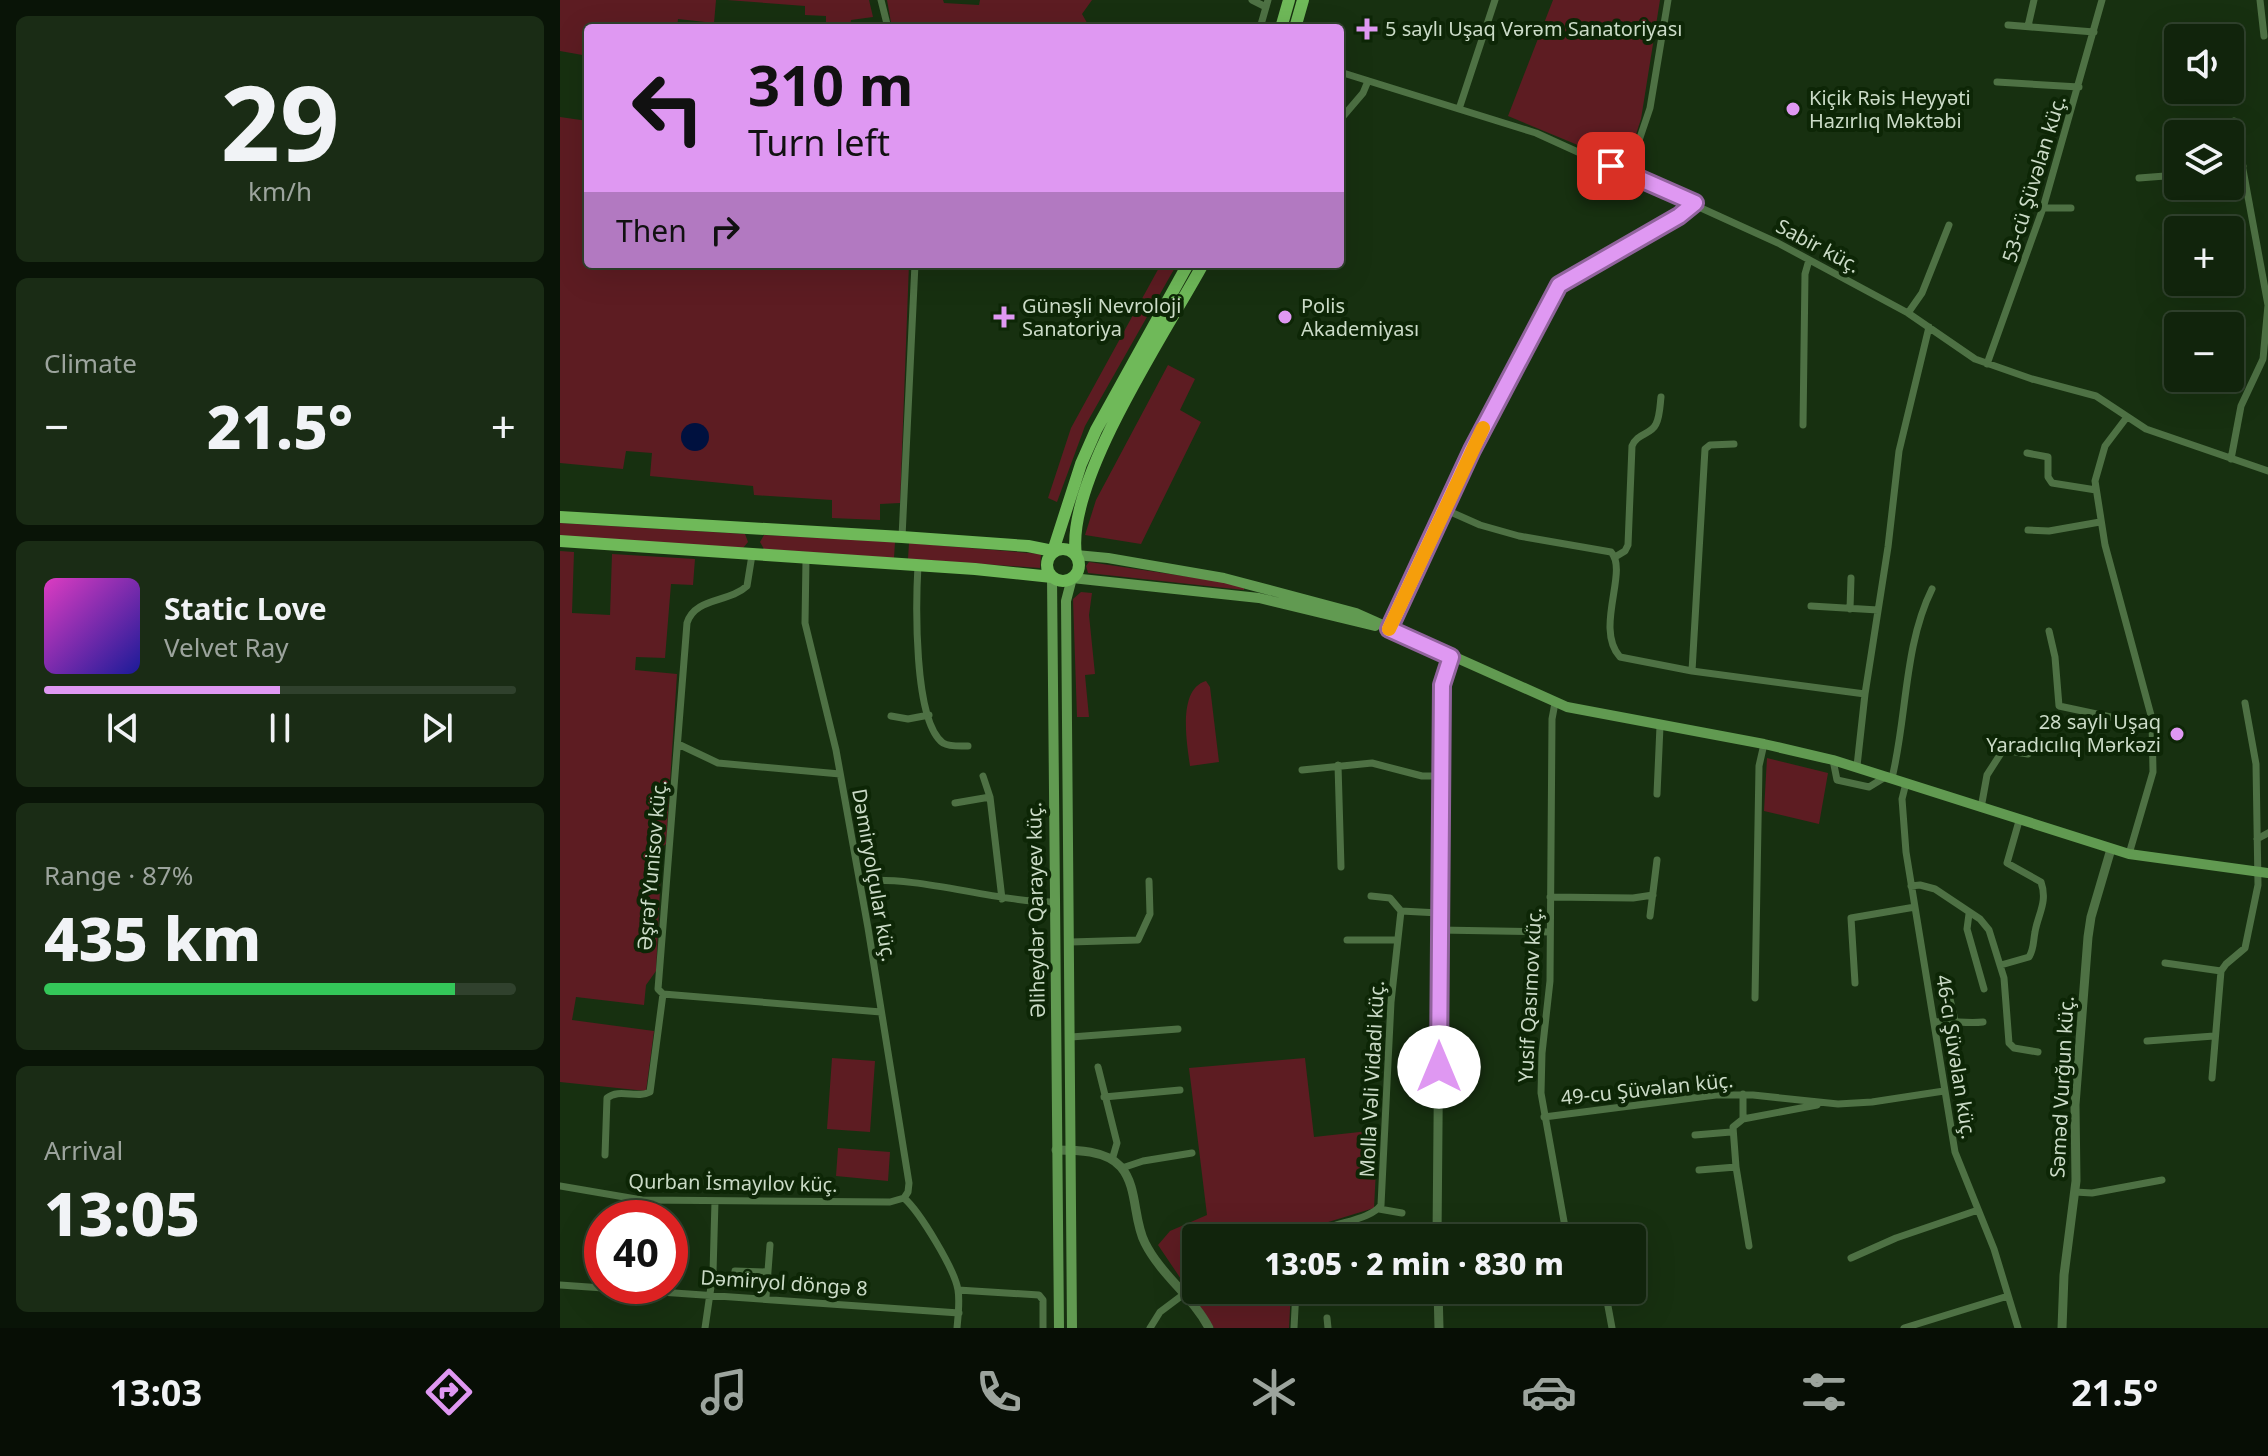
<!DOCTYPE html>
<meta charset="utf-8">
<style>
body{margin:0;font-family:"Noto Sans",sans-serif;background:#1a2c15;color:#f1f3f6;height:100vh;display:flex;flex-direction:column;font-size:30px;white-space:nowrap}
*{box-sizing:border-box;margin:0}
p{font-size:26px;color:#9ca49d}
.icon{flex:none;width:44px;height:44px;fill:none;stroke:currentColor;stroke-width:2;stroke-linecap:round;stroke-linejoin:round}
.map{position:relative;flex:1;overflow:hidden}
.drawer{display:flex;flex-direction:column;gap:16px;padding:16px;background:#091407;width:560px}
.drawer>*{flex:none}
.guide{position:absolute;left:24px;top:24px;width:760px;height:244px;border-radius:8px;box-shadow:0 8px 32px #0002,0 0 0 2px #30412d;background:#df98f2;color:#111;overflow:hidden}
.controls{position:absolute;left:1604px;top:24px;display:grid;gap:16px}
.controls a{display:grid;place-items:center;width:80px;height:80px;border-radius:8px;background:#11240c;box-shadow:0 8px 32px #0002,0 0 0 2px #30412d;font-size:40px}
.speed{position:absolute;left:24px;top:1200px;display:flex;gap:16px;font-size:40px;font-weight:700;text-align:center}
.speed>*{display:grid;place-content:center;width:104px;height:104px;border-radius:50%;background:#11240c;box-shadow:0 8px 32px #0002,0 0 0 2px #30412d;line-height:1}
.speed .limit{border:12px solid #d22;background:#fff;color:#111}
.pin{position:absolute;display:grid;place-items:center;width:68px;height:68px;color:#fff;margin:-34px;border-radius:16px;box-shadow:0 4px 12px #0006}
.me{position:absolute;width:88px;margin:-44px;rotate:0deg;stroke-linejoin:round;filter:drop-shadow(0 0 6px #0008)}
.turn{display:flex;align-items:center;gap:28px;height:168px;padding:0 32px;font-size:36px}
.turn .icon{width:104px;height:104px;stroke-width:2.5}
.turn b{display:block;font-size:56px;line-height:68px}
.then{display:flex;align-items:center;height:76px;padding:0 32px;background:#0003;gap:16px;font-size:30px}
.big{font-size:60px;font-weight:800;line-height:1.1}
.drawer .tile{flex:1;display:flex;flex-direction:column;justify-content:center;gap:12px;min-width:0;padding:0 28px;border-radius:12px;background:#1a2c15}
.drawer .dial{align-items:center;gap:0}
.dial b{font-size:104px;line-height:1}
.song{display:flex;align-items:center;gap:24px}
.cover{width:96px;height:96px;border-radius:12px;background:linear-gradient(135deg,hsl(310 70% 55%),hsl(240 70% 35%))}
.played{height:8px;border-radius:4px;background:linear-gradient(90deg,#df98f2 50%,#30412d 50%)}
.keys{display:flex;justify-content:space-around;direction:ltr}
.heat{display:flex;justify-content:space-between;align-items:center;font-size:44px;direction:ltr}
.charge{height:12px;border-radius:6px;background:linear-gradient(90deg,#34c759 87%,#30412d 0)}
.trip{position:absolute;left:622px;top:1224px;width:464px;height:80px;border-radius:8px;background:#11240c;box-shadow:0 8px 32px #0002,0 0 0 2px #30412d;font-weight:800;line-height:80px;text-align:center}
.tabs{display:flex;height:128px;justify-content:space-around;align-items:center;background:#070e05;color:#9ca49d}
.tabs .icon{width:56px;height:56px}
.tabs .current{color:#df98f2}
.tabs b{font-size:36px;color:#f1f3f6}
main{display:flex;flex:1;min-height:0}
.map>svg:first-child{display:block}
.green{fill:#5d1c22}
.water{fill:#00113f}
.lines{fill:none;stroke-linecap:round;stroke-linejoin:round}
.minor{stroke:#4e7144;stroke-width:7}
.tertiary{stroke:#4e7144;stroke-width:9}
.secondary{stroke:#619a51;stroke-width:10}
.primary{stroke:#6fb959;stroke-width:12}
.route-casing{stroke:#91639d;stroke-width:20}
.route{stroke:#df98f2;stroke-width:14}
.slow{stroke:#f59e0b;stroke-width:14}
.poi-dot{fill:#df98f2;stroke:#0d2606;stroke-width:3}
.labels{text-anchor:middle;stroke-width:8;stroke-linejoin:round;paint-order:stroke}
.poi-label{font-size:20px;fill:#cbdbc7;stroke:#0d2606;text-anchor:start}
.street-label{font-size:20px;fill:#cbdbc7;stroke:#0d2606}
</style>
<main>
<section class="drawer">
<div class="tile dial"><b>29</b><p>km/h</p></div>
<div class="tile"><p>Climate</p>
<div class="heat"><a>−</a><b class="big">21.5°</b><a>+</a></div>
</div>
<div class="tile">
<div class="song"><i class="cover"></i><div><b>Static Love</b><p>Velvet Ray</p></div></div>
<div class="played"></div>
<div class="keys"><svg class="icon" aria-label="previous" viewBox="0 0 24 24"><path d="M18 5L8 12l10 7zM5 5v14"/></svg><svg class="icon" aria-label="pause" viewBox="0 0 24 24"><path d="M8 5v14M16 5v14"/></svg><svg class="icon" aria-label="next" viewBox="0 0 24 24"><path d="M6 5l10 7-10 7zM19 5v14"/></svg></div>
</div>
<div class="tile"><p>Range · 87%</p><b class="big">435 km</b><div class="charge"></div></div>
<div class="tile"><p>Arrival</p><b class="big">13:05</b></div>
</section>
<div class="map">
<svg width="1708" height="1328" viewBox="0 0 1708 1328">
<rect width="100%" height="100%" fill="#173010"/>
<path class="green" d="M 0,0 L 156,0 L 154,23 L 118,19 L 117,28 L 28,28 L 28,56 L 0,51 Z
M 167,0 L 309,0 L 313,17 L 291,20 L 290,27 L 266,25 L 266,16 L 245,15 L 245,6 Z
M 327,0 L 383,0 L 384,3 L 419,5 L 420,0 L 532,0 L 522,14 L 530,28 L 332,28 Z
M 993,0 L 1100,0 L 1081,119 L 1066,165 L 948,116 Z
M 0,117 L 28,121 L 28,264 L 349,264 L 340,503 L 320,504 L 320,520 L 272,518 L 272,500 L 194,495 L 193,486 L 90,476 L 92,453 L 66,451 L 63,469 L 0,463 Z
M 601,264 L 617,264 L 525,426 L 497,502 L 488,498 L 511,428 Z
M 608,365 L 635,379 L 620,410 L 641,422 L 581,544 L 525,535 L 536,500 Z
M 0,523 L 185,534 L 188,542 L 183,548 L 0,536 Z
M 204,535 L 335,542 L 334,558 L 204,549 L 200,542 Z
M 349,543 L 481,554 L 480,568 L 348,559 Z
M 0,551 L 14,552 L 12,613 L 50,615 L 52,554 L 135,559 L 133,585 L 111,584 L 105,658 L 76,657 L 75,670 L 117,674 L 106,844 L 102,847 L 96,971 L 86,985 L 84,1005 L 16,997 L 12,1020 L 94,1031 L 86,1091 L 0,1082 Z
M 529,562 L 684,585 L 684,590 L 528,573 L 526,566 Z
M 521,592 L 532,593 L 529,615 L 535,674 L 525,675 L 529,717 L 517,717 L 513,599 Z
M 646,681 L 650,687 L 659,762 L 630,766 C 627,744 617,689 646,681 Z
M 1207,758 L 1268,773 L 1259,824 L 1204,811 Z
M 272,1058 L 315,1061 L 310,1132 L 267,1129 Z
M 745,1058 L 754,1137 L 818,1130 L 814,1208 L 752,1227 L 739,1238 L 636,1238 L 636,1290 L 731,1290 L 729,1328 L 654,1328 L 598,1245 L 610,1231 L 647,1215 L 629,1068 Z
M 278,1148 L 330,1152 L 328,1181 L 276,1176 Z"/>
<path class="water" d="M121 437a14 14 0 1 1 28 0a14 14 0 1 1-28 0Z"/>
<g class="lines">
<path class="minor" d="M 321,0 L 328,28
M 692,0 L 706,7
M 1700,0 L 1704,36
M 1448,25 L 1534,32
M 1468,26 L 1474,0
M 700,28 L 708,0
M 780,72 L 976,133 L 1218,243 L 1348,313 L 1415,359 L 1472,379 L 1536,396 L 1586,429 L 1708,471
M 1437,82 L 1519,87
M 899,109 L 935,0
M 780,120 L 803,93 L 808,81
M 1670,168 L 1683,166
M 1068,173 L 1090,108 L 1108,0
M 1579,178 L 1618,175
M 1483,208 L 1511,208
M 1348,313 L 1362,293 L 1389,225
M 1427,364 L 1483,208 L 1542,0
M 1567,417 L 1545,446 L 1535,481 L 1545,545 L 1592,719 L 1593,772 L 1569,854
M 1243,425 L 1245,274 L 1249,260
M 1467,453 L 1488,457 L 1488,477 L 1492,483 L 1536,490
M 1671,459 L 1681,406 L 1703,359 L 1708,305 L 1674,121
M 884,509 L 920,525 L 959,536 L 1051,552 C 1069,571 1034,628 1060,657 L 1132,671 L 1305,694
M 1468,530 L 1489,531 L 1540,522
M 342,537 L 355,264
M 192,555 L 187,586 C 169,603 135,597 127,623 L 98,989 L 103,994 L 321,1012
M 1055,557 L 1065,551 L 1068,545 L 1072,446 C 1077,433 1091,435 1096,424 C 1100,416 1100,405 1101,397
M 246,559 L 245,623 L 276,750 L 308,928 L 349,1183 L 348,1192 L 344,1198
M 358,565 C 356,600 353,721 383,743 C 390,747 400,746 408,746
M 1251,606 L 1318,610
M 1290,609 L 1291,578
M 829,629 L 912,450 L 999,285 L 1119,216 L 1135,203
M 1489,631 L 1495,657 L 1499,706 L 1593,726
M 1132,671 L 1145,449 L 1150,445 L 1174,444
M 995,703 L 992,719 L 990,981 L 982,1053 L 981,1093 L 1007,1238
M 331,716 L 348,719 L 369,715
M 118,744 L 158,763 L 280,774
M 1273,760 L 1277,780 L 1309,787 L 1327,776
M 778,765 L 781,867
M 1297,766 L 1305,694 L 1328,547 L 1339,451 L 1369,327
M 742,770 L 812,763 L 862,776 L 881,776
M 423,776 L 430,797 L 442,899
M 1332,778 C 1347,717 1344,645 1372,589
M 1346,783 L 1342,799 L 1346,852 L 1395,1152 L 1434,1249 L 1458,1328
M 1097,794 L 1100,726
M 395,803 L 430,797
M 1421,808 L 1427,775 L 1443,750 L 1468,754
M 1697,839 L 1708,833
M 300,881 C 363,876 429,901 493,902
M 1351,886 L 1360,885 L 1375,889 L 1420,919 L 1429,930 L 1444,978 L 1449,1043 L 1454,1048 L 1478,1052
M 811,896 L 830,898 L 841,911
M 990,897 L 1073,898 L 1093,895
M 1409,914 L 1407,929 L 1424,989
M 1090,916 L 1097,860
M 879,930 L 990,932
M 787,940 L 837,940
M 510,942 L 578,940 L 590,914 L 589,881
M 1605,963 L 1661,971
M 1441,965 L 1469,957 C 1474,949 1473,942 1475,932 C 1478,914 1488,902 1481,882 L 1447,863 L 1459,821
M 1295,983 L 1291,918 L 1355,907
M 1195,998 L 1199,766 L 1204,744
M 1390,999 L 1395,1020
M 1374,1022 C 1392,1020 1405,1024 1423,1022
M 511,1037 L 618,1029
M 1587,1041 L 1654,1036
M 538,1067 L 557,1143 L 552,1160
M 1652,1078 L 1661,971 L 1666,964 L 1685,948 L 1698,885 L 1696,764 L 1685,703
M 1183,1094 L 1183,1119
M 544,1097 L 620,1090
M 984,1117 L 1156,1095 L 1193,1095 L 1278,1104 L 1312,1102 L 1384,1091
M 1135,1135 L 1171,1132
M 45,1155 L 47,1098 C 59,1088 77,1099 90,1092 L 103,994
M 562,1168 L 583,1161 L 632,1153
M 1139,1170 L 1176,1167
M 0,1186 L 82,1200 L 330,1202 L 344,1198
M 1515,1192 L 1532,1193 L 1602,1180
M 344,1198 C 360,1212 395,1270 398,1290 C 400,1302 398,1316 397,1328
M 819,1209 L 842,1213
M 748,1238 C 768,1222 809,1222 821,1205 L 831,1002 L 841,911 L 879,913
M 1189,1246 L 1176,1167 L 1173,1127 L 1183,1119 L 1257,1105
M 1291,1258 L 1336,1238 L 1418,1210
M 175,1271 L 208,1272
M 0,1285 L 399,1313
M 398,1290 L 479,1295 L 483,1300 L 483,1328
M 1045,1290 L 1052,1328
M 206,1297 L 210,1245
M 767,1318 L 768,1328
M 145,1328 L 153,1273 L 155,1201
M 590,1328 L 600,1312 L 624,1294
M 734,1328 L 736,1290
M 1344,1328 L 1448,1296"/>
<path class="tertiary" d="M 496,1150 C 516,1150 546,1150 561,1167 C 578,1187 573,1220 585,1243 C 601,1275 633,1297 649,1328
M 877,1238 L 882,685 L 891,657
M 878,1290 L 879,1328
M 1502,1328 L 1504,1275 L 1516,1181 L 1515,1105 L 1528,937 L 1531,917 L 1551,849"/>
<path class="secondary" d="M 516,555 L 548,558 L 664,578 L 796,613 L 1007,707 L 1204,744 L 1273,760 L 1569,854 L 1708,873
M 492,577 L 499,1328
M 512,1328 L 506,601 L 512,578 L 699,598 L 815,626"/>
<path class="primary" d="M 721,28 L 729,0
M 735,28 L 743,0
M 0,517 L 342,537 L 468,546 L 493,551 L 521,464 L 536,430 L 628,264
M 0,541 L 415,569 L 492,577
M487 565a16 16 0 1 1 32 0a16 16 0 1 1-32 0Z
M 516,555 C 505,481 606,332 643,264"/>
</g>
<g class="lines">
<defs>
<path id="route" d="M 879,1067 L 882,685 L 891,657 L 829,629 L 912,450 L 999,285 L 1119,216 L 1135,203 L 1051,166"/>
</defs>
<use href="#route" class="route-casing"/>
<use href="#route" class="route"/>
<path class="slow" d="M 829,629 L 923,428"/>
</g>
<g class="poi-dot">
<path d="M803 17h8v8h8v8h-8v8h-8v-8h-8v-8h8z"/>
<circle cx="1233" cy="109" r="8"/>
<path d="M440 305h8v8h8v8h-8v8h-8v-8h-8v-8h8z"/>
<circle cx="725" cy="317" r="8"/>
<circle cx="1617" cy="734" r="8"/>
</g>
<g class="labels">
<g class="poi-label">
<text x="825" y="36">5 saylı Uşaq Vərəm Sanatoriyası</text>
<text x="1249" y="105">Kiçik Rəis Heyyəti<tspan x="1249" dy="23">Hazırlıq Məktəbi</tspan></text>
<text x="462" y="313">Günəşli Nevroloji<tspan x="462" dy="23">Sanatoriya</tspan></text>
<text x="741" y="313">Polis<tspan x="741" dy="23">Akademiyası</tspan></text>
<text x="1601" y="729" text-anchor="end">28 saylı Uşaq<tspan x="1601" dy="23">Yaradıcılıq Mərkəzi</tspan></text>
</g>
<g class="street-label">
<text transform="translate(1474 179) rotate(-73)" y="7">53-cü Şüvəlan küç.</text>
<text transform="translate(1258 246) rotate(28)" y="7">Sabir küç.</text>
<text transform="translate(92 865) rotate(-85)" y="7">Əşrəf Yunisov küç.</text>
<text transform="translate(314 875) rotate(80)" y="7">Dəmiryolçular küç.</text>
<text transform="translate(476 910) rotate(-91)" y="7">Əliheydər Qarayev küç.</text>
<text transform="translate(970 995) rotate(-87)" y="7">Yusif Qasımov küç.</text>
<text transform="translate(1396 1057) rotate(81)" y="7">46-cı Şüvəlan küç.</text>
<text transform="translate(812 1079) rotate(-87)" y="7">Molla Vəli Vidadi küç.</text>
<text transform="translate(1502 1087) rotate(-87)" y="7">Səməd Vurğun küç.</text>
<text transform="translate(1087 1089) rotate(-6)" y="7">49-cu Şüvəlan küç.</text>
<text transform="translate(173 1183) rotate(1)" y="7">Qurban İsmayılov küç.</text>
<text transform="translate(224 1283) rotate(4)" y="7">Dəmiryol döngə 8</text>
</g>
</g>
</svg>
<div class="controls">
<a><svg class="icon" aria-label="sound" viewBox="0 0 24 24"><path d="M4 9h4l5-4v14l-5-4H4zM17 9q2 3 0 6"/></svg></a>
<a><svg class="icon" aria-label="layers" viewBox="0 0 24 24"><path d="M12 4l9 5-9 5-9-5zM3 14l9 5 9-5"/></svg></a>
<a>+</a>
<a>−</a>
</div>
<div class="speed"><div class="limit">40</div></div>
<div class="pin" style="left:1051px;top:166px;background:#d93025"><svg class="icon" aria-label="arrive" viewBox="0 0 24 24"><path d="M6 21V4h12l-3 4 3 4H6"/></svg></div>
<svg class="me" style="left:879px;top:1067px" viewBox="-20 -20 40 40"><circle r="19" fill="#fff"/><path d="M0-13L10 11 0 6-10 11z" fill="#df98f2"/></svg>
<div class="trip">13:05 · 2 min · 830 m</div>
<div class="guide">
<div class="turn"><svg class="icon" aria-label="left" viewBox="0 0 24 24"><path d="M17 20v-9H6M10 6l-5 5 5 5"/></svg><div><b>310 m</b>Turn left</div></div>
<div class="then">Then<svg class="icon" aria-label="right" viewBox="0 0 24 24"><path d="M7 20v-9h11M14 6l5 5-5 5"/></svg></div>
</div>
</div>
</main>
<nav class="tabs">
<b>13:03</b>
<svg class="icon current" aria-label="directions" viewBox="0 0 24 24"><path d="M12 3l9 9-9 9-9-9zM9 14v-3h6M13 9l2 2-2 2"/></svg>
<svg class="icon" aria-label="music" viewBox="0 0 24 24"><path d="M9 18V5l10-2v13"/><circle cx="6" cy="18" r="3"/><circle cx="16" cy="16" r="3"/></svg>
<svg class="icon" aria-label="phone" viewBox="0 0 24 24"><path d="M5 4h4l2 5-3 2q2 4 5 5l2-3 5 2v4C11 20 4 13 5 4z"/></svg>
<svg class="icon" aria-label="climate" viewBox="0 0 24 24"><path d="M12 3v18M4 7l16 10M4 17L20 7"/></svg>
<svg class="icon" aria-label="car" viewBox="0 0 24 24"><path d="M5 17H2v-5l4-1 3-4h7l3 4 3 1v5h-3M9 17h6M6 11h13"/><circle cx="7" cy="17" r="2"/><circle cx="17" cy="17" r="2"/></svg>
<svg class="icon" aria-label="filters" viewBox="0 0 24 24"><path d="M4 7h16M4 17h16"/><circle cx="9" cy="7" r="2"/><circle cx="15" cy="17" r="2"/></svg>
<b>21.5°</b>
</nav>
